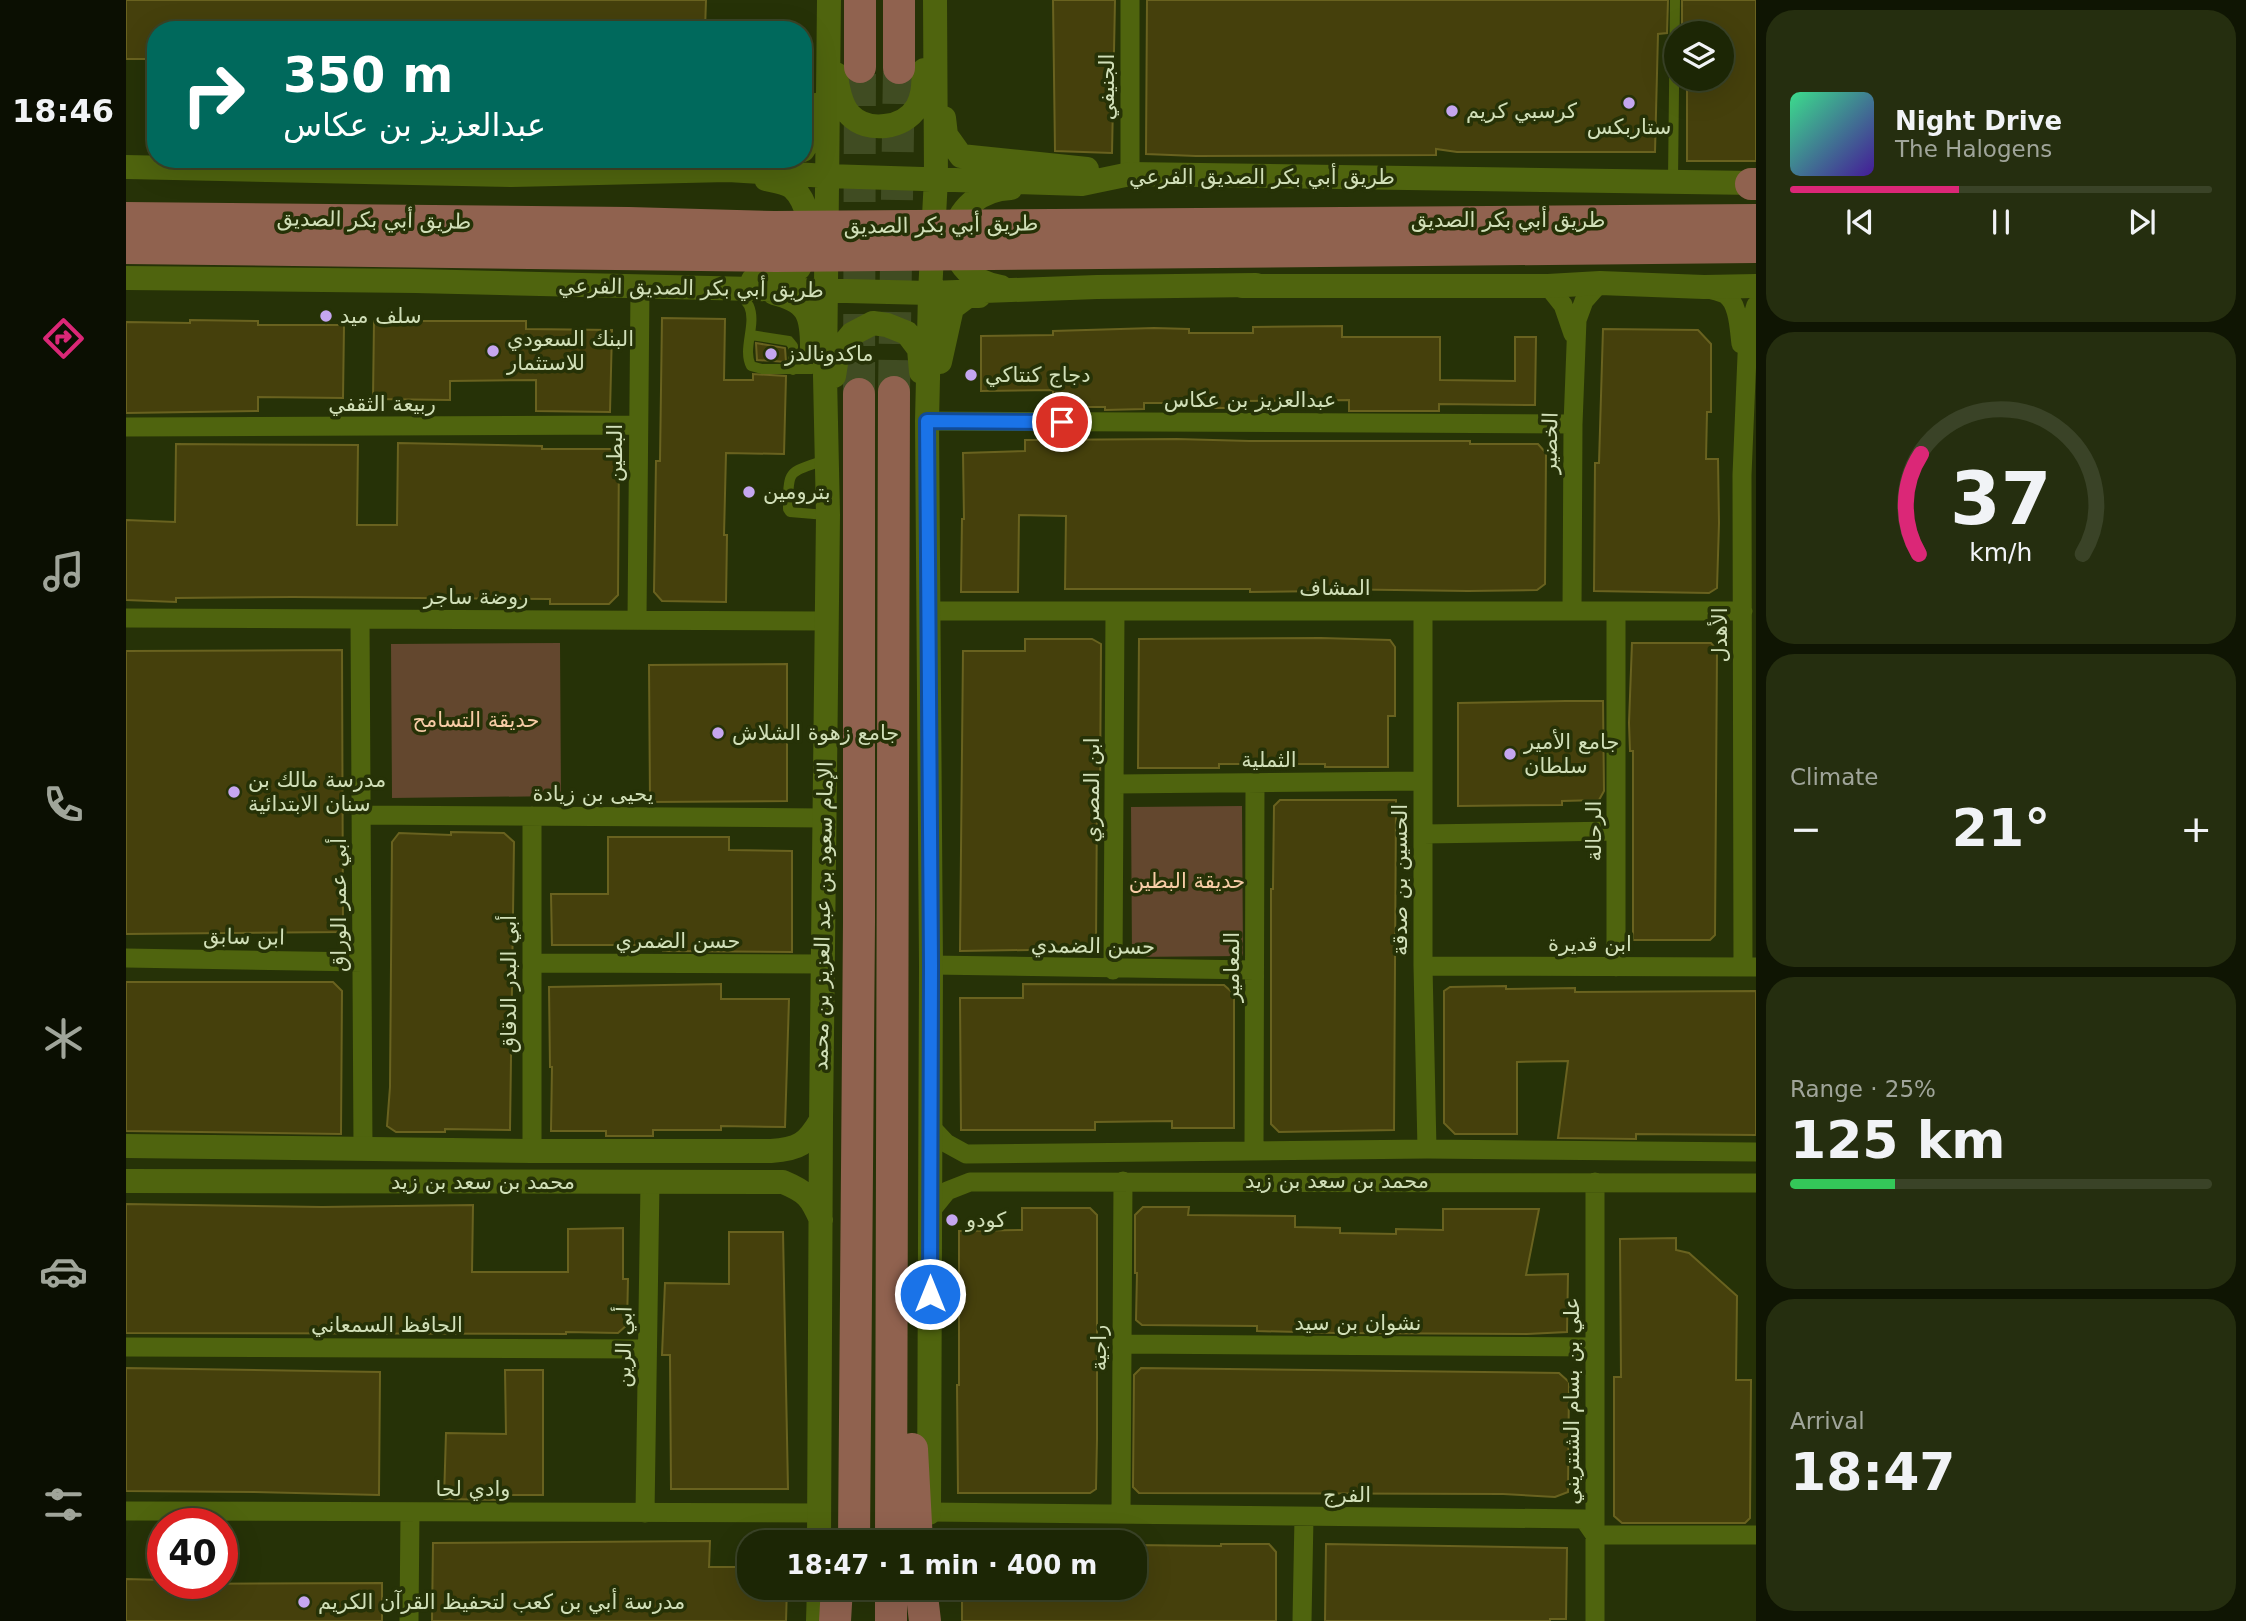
<!DOCTYPE html>
<meta charset="utf-8">
<style>
body{margin:0;font-family:"DejaVu Sans",Vazirmatn,sans-serif;background:#252e0f;color:#f1f3f6;height:100vh;display:flex;flex-direction:column;font-size:26px;white-space:nowrap}
*{box-sizing:border-box;margin:0}
p{font-size:23px;color:#a0a59a}
.icon{flex:none;width:38px;height:38px;fill:none;stroke:currentColor;stroke-width:2;stroke-linecap:round;stroke-linejoin:round}
.map{position:relative;flex:1;overflow:hidden}
.panel{display:flex;flex-direction:column;gap:10px;padding:10px;background:#0f1503;width:490px}
.panel>*{flex:none}
.top-card{position:absolute;left:21px;top:21px;width:665px;height:147px;border-radius:28px;box-shadow:0 7px 28px #0002,0 0 0 2px #3a4327;background:#00695c;color:#fff;overflow:hidden}
.fabs{position:absolute;left:1538px;top:21px;display:grid;gap:14px}
.fabs a{display:grid;place-items:center;width:70px;height:70px;border-radius:50%;background:#1c2605;box-shadow:0 7px 28px #0002,0 0 0 2px #3a4327;font-size:35px}
.speed{position:absolute;left:21px;top:1508px;display:flex;gap:14px;font-size:35px;font-weight:700;text-align:center}
.speed>*{display:grid;place-content:center;width:91px;height:91px;border-radius:50%;background:#1c2605;box-shadow:0 7px 28px #0002,0 0 0 2px #3a4327;line-height:1}
.speed .limit{border:10px solid #d22;background:#fff;color:#111}
.pin{position:absolute;display:grid;place-items:center;width:60px;height:60px;color:#fff;margin:-30px;border:4px solid #fff;border-radius:50%;box-shadow:0 2px 7px #0007}
.me{position:absolute;width:77px;margin:-38px;rotate:0deg;stroke-linejoin:round;filter:drop-shadow(0 0 5px #0008)}
.turn{display:flex;align-items:center;gap:24px;height:147px;padding:0 21px;font-size:32px}
.turn .icon{width:91px;height:91px;stroke-width:2.5}
.turn b{display:block;font-size:49px;line-height:60px}
.big{font-size:52px;font-weight:700;line-height:1.1}
.panel .card{flex:1;display:flex;flex-direction:column;justify-content:center;gap:10px;min-width:0;padding:0 24px;border-radius:28px;background:#252e0f}
.panel .dial{align-items:center;gap:0}
.dial svg{height:182px;overflow:visible;fill:none;stroke:#3a4327;stroke-width:7;stroke-linecap:round;text-anchor:middle}
.dial text{fill:#f1f3f6;stroke:none}
.song{display:flex;align-items:center;gap:21px}
.cover{width:84px;height:84px;border-radius:10px;background:linear-gradient(135deg,hsl(150 70% 55%),hsl(260 70% 35%))}
.played{height:7px;border-radius:4px;background:linear-gradient(90deg,#db2777 40%,#3a4327 40%)}
.keys{display:flex;justify-content:space-around;direction:ltr}
.heat{display:flex;justify-content:space-between;align-items:center;font-size:38px;direction:ltr}
.charge{height:10px;border-radius:5px;background:linear-gradient(90deg,#34c759 25%,#3a4327 0)}
.trip{position:absolute;left:611px;top:1530px;width:410px;height:70px;border-radius:28px;background:#1c2605;box-shadow:0 7px 28px #0002,0 0 0 2px #3a4327;font-weight:700;line-height:70px;text-align:center}
main{display:flex;flex:1;min-height:0}
.menu{display:flex;flex-direction:column;width:126px;justify-content:space-around;align-items:center;background:#0b0f02;color:#a0a59a}
.menu .icon{width:49px;height:49px}
.menu .active{color:#db2777}
.menu b{font-size:32px;color:#f1f3f6}
.map>svg:first-child{display:block}
.green{fill:#63472e}
.building{fill:#45400c;stroke:#69621f;stroke-width:2}
.lines{fill:none;stroke-linecap:round;stroke-linejoin:round}
.primary-tunnel{stroke:#404c22;stroke-width:32;stroke-dasharray:32 16;stroke-linecap:butt}
.service{stroke:#4f640e;stroke-width:10}
.minor{stroke:#4f640e;stroke-width:19}
.tertiary{stroke:#4f640e;stroke-width:24}
.primary{stroke:#90624f;stroke-width:32}
.route-casing{stroke:#114b97;stroke-width:18}
.route{stroke:#1a73e8;stroke-width:12}
.poi-dot{fill:#c5a6f0;stroke:#263207;stroke-width:2.5}
.labels{text-anchor:middle;stroke-width:7;stroke-linejoin:round;paint-order:stroke}
.street-label{font-size:21px;fill:#d1dfb8;stroke:#263207}
.poi-label{font-size:21px;fill:#d1dfb8;stroke:#263207;text-anchor:start}
.park-label{font-size:21px;fill:#f7cca6;stroke:#263207}
</style>
<main>
<nav class="menu">
<b>18:46</b>
<svg class="icon active" aria-label="directions" viewBox="0 0 24 24"><path d="M12 3l9 9-9 9-9-9zM9 14v-3h6M13 9l2 2-2 2"/></svg>
<svg class="icon" aria-label="music" viewBox="0 0 24 24"><path d="M9 18V5l10-2v13"/><circle cx="6" cy="18" r="3"/><circle cx="16" cy="16" r="3"/></svg>
<svg class="icon" aria-label="phone" viewBox="0 0 24 24"><path d="M5 4h4l2 5-3 2q2 4 5 5l2-3 5 2v4C11 20 4 13 5 4z"/></svg>
<svg class="icon" aria-label="climate" viewBox="0 0 24 24"><path d="M12 3v18M4 7l16 10M4 17L20 7"/></svg>
<svg class="icon" aria-label="car" viewBox="0 0 24 24"><path d="M5 17H2v-5l4-1 3-4h7l3 4 3 1v5h-3M9 17h6M6 11h13"/><circle cx="7" cy="17" r="2"/><circle cx="17" cy="17" r="2"/></svg>
<svg class="icon" aria-label="filters" viewBox="0 0 24 24"><path d="M4 7h16M4 17h16"/><circle cx="9" cy="7" r="2"/><circle cx="15" cy="17" r="2"/></svg>
</nav>
<div class="map">
<svg width="1630" height="1621" viewBox="0 0 1630 1621">
<rect width="100%" height="100%" fill="#263207"/>
<path class="green" d="M 434,643 L 435,796 L 266,798 L 265,644 Z
M 1116,806 L 1117,956 L 1006,957 L 1005,807 Z"/>
<path class="building" d="M 0,0 L 580,0 L 579,30 L 30,30 L 30,59 L 0,59 Z
M 927,0 L 989,0 L 986,153 L 929,151 Z
M 1021,0 L 1542,0 L 1541,33 L 1532,34 L 1529,152 L 1331,152 L 1310,149 L 1310,155 L 1070,156 L 1020,154 Z
M 1556,0 L 1630,0 L 1630,161 L 1561,161 L 1561,79 L 1596,79 L 1596,33 L 1556,33 Z
M 536,318 L 599,319 L 598,380 L 627,380 L 627,374 L 660,376 L 658,454 L 600,453 L 598,535 L 601,535 L 600,602 L 536,601 L 528,592 L 530,461 L 534,461 Z
M 64,320 L 132,321 L 132,325 L 218,325 L 217,398 L 132,397 L 132,411 L 0,413 L 0,322 L 64,323 Z
M 248,321 L 400,321 L 400,329 L 486,330 L 484,412 L 410,411 L 410,380 L 324,381 L 324,400 L 247,399 Z
M 1216,326 L 1216,337 L 1314,337 L 1314,380 L 1389,381 L 1389,337 L 1410,337 L 1409,405 L 1313,404 L 1313,411 L 1223,411 L 1223,400 L 1116,401 L 1116,408 L 1075,408 L 1075,403 L 1018,403 L 1018,409 L 979,410 L 979,407 L 927,407 L 927,390 L 855,391 L 855,336 L 927,335 L 927,331 L 1028,328 L 1063,329 L 1063,333 L 1127,333 L 1127,327 Z
M 1477,329 L 1572,330 L 1585,344 L 1585,412 L 1581,412 L 1580,459 L 1592,459 L 1593,523 L 1591,588 L 1583,593 L 1468,591 L 1469,463 L 1473,463 Z
M 630,343 L 659,348 L 660,362 L 631,360 Z
M 1051,439 L 1123,441 L 1344,441 L 1344,444 L 1412,444 L 1420,453 L 1419,584 L 1411,590 L 1342,591 L 1197,589 L 1197,591 L 1124,592 L 1124,589 L 939,589 L 940,516 L 893,515 L 892,592 L 835,592 L 836,519 L 838,519 L 837,453 L 899,451 L 899,440 Z
M 272,443 L 416,446 L 416,449 L 493,449 L 492,595 L 483,604 L 424,604 L 424,599 L 167,597 L 50,598 L 50,602 L 0,600 L 0,520 L 49,522 L 50,444 L 232,445 L 231,525 L 271,525 Z
M 1195,638 L 1264,640 L 1269,647 L 1269,716 L 1262,716 L 1262,767 L 1199,767 L 1199,764 L 1093,764 L 1093,768 L 1012,768 L 1013,639 Z
M 899,639 L 966,639 L 975,644 L 974,796 L 971,796 L 970,945 L 963,949 L 834,951 L 837,651 L 899,651 Z
M 1506,643 L 1585,643 L 1591,650 L 1589,935 L 1584,940 L 1507,940 L 1507,751 L 1504,751 L 1503,723 Z
M 216,650 L 217,932 L 0,934 L 0,651 Z
M 661,664 L 661,801 L 524,802 L 523,665 Z
M 1440,701 L 1477,701 L 1478,791 L 1473,800 L 1436,801 L 1436,805 L 1332,806 L 1332,703 Z
M 1154,800 L 1270,800 L 1268,1130 L 1153,1132 L 1145,1124 L 1145,889 L 1147,889 L 1148,806 Z
M 325,832 L 378,833 L 388,842 L 384,1130 L 319,1129 L 319,1132 L 270,1132 L 261,1126 L 264,1087 L 266,842 L 273,833 L 325,835 Z
M 482,837 L 603,837 L 603,850 L 666,851 L 666,952 L 537,951 L 537,945 L 426,945 L 425,894 L 482,894 Z
M 0,982 L 207,982 L 216,991 L 215,1134 L 0,1131 Z
M 595,984 L 595,999 L 663,999 L 659,1127 L 595,1126 L 595,1130 L 527,1130 L 527,1136 L 480,1136 L 480,1131 L 425,1131 L 426,1067 L 424,1067 L 423,987 Z
M 897,984 L 1098,985 L 1108,994 L 1108,1128 L 1046,1128 L 1046,1121 L 969,1122 L 969,1130 L 835,1130 L 834,998 L 897,998 Z
M 1380,986 L 1380,989 L 1449,988 L 1449,992 L 1630,991 L 1630,1135 L 1510,1134 L 1510,1139 L 1432,1138 L 1442,1061 L 1391,1062 L 1391,1134 L 1329,1134 L 1318,1123 L 1318,991 L 1324,987 Z
M 0,1204 L 196,1207 L 347,1205 L 346,1272 L 442,1272 L 442,1229 L 497,1228 L 497,1279 L 502,1279 L 501,1325 L 492,1333 L 440,1332 L 440,1334 L 0,1333 Z
M 1017,1207 L 1063,1207 L 1062,1215 L 1169,1216 L 1169,1227 L 1214,1228 L 1214,1233 L 1270,1234 L 1270,1229 L 1317,1230 L 1317,1209 L 1413,1209 L 1400,1275 L 1442,1274 L 1441,1332 L 1401,1334 L 1210,1333 L 1131,1331 L 1131,1326 L 1016,1325 L 1010,1320 L 1011,1273 L 1009,1273 L 1009,1215 Z
M 896,1208 L 964,1208 L 971,1215 L 971,1439 L 970,1489 L 964,1493 L 832,1493 L 831,1385 L 833,1385 L 833,1231 L 896,1230 Z
M 603,1232 L 657,1232 L 662,1489 L 545,1489 L 544,1355 L 536,1355 L 539,1283 L 603,1284 Z
M 1550,1238 L 1550,1250 L 1563,1253 L 1611,1296 L 1610,1380 L 1625,1380 L 1624,1518 L 1619,1523 L 1496,1523 L 1488,1516 L 1488,1377 L 1495,1377 L 1494,1239 Z
M 0,1368 L 254,1372 L 253,1495 L 127,1492 L 0,1491 Z
M 1015,1368 L 1433,1373 L 1443,1382 L 1442,1492 L 1429,1497 L 1377,1494 L 1013,1493 L 1007,1487 L 1008,1375 Z
M 379,1370 L 417,1370 L 417,1495 L 377,1495 L 377,1500 L 318,1499 L 320,1433 L 380,1434 Z
M 584,1541 L 583,1567 L 623,1567 L 623,1587 L 661,1587 L 660,1621 L 306,1621 L 307,1543 Z
M 1095,1544 L 1143,1544 L 1150,1552 L 1150,1621 L 836,1621 L 836,1587 L 1008,1587 L 1008,1545 L 1095,1546 Z
M 1200,1544 L 1441,1548 L 1440,1619 L 1424,1619 L 1424,1621 L 1199,1621 Z
M 0,1579 L 37,1580 L 37,1584 L 256,1583 L 256,1621 L 0,1621 Z"/>
<g class="lines">
<path class="primary-tunnel" d="M 768,392 L 773,68
M 733,394 L 734,67"/>
<path class="service" d="M 1547,180 L 1549,0
M 612,292 C 615,296 621,302 623,306 C 631,324 616,349 625,366 L 636,369 L 686,369
M 625,335 L 663,341 L 667,346 L 667,370
M 700,515 L 664,512 L 662,509 C 662,466 663,474 701,459"/>
<path class="minor" d="M 1004,174 L 1004,0
M 1422,286 L 1437,305 L 1447,334
M 1582,289 C 1587,290 1594,292 1599,294 C 1613,303 1613,330 1615,344
M 801,421 L 1447,424
M 0,427 L 512,425
M 802,611 L 1617,611
M 1297,611 L 1297,966 L 1301,1149
M 1446,611 L 1447,424 L 1451,320 L 1458,301 L 1474,283
M 0,618 L 700,621
M 511,619 L 514,287
M 234,620 L 237,1148
M 990,784 L 1297,781
M 235,815 L 699,818
M 406,816 L 406,1151
M 1297,834 L 1490,831
M 0,958 L 236,962
M 406,963 L 697,964
M 805,965 L 1128,970
M 1297,966 L 1629,967
M 1490,967 L 1490,611
M 1617,967 L 1616,475 L 1622,332 L 1630,305
M 987,970 L 989,611
M 805,1127 L 820,1143 L 840,1154 L 1301,1149 L 1630,1152
M 1128,1151 L 1129,782
M 804,1212 L 821,1191 L 844,1182 L 1630,1183
M 996,1344 L 1469,1347
M 0,1347 L 521,1349
M 0,1511 L 694,1513
M 803,1512 L 1458,1519 L 1469,1535 L 1630,1535
M 519,1513 L 524,1182
M 995,1514 L 997,1181
M 283,1621 L 284,1512
M 1176,1621 L 1178,1517
M 1469,1621 L 1469,1182"/>
<path class="tertiary" d="M 710,74 C 711,86 715,106 724,115 C 741,133 778,129 791,107 C 798,95 797,83 798,70
M 818,118 L 820,135 L 835,156 L 961,169
M 677,150 L 685,137 L 689,105
M 0,167 L 386,175 L 602,170 L 619,167
M 602,170 L 701,176 L 956,184 L 1004,174 L 1630,183
M 0,278 L 289,281 L 804,293 L 971,287 L 1130,285
M 627,280 L 648,277 L 673,268 C 676,262 681,254 683,247 C 687,230 681,201 667,188 C 660,182 649,181 640,179
M 1116,286 L 1422,286 L 1474,283 L 1578,287 L 1630,286
M 875,287 C 805,275 818,191 885,188
M 648,293 C 682,301 686,315 686,347
M 814,362 L 826,308 L 842,296 L 853,296
M 708,376 L 712,351 L 726,334 L 747,323 L 761,325 L 781,333 L 793,349 L 795,372
M 0,1146 L 406,1151 L 645,1151 C 673,1149 681,1144 695,1120
M 0,1181 L 657,1182 C 681,1192 685,1197 695,1220
M 803,1513 L 805,965 L 801,421 L 804,293 L 810,178 L 809,0
M 693,1542 L 695,1120 L 702,515 L 699,376 L 703,0
M 692,1621 L 693,1587"/>
<path class="primary" d="M 734,0 L 734,67
M 773,68 L 773,0
M 1625,184 L 1630,184
M 0,218 L 503,223 L 648,227 L 1630,220
M 0,248 L 649,256 L 1630,247
M 786,1449 L 791,1542
M 728,1542 L 733,922 L 733,394
M 765,1542 L 768,392
M 795,1587 L 799,1621
M 709,1621 L 711,1587
M 765,1621 L 765,1587"/>
</g>
<g class="lines">
<defs>
<path id="route" d="M 804,1294 L 805,965 L 801,421 L 936,422"/>
</defs>
<use href="#route" class="route-casing"/>
<use href="#route" class="route"/>
</g>
<g class="poi-dot">
<circle cx="1503" cy="103" r="7"/>
<circle cx="1326" cy="111" r="7"/>
<circle cx="200" cy="316" r="7"/>
<circle cx="367" cy="351" r="7"/>
<circle cx="645" cy="354" r="7"/>
<circle cx="845" cy="375" r="7"/>
<circle cx="623" cy="492" r="7"/>
<circle cx="592" cy="733" r="7"/>
<circle cx="1384" cy="754" r="7"/>
<circle cx="108" cy="792" r="7"/>
<circle cx="826" cy="1220" r="7"/>
<circle cx="178" cy="1602" r="7"/>
</g>
<g class="labels">
<g class="street-label">
<text transform="translate(981 87) rotate(-90)" y="7">الجنيفي</text>
<text x="1136" y="184">طريق أبي بكر الصديق الفرعي</text>
<text transform="translate(248 220) rotate(1)" y="7">طريق أبي بكر الصديق</text>
<text x="1382" y="227">طريق أبي بكر الصديق</text>
<text transform="translate(815 225) rotate(-1)" y="7">طريق أبي بكر الصديق</text>
<text transform="translate(565 288) rotate(1)" y="7">طريق أبي بكر الصديق الفرعي</text>
<text x="1124" y="407">عبدالعزيز بن عكاس</text>
<text x="256" y="411">ربيعة الثقفي</text>
<text transform="translate(1424 443) rotate(-89)" y="7">الخضير</text>
<text transform="translate(489 453) rotate(-90)" y="7">البطين</text>
<text x="1209" y="595">المشاف</text>
<text x="350" y="604">روضة ساجر</text>
<text transform="translate(1594 635) rotate(-90)" y="7">الأهدل</text>
<text x="1143" y="767">الثملية</text>
<text transform="translate(966 790) rotate(-90)" y="7">ابن المصري</text>
<text x="467" y="801">يحيى بن زيادة</text>
<text transform="translate(1468 831) rotate(-90)" y="7">الرحالة</text>
<text transform="translate(1274 880) rotate(-90)" y="7">الحسين بن صدقة</text>
<text transform="translate(213 905) rotate(-90)" y="7">أبي عمر الوراق</text>
<text transform="translate(697 916) rotate(-89)" y="7">الإمام سعود بن عبد العزيز بن محمد</text>
<text transform="translate(118 937) rotate(1)" y="7">ابن سابق</text>
<text x="552" y="948">حسن الضمري</text>
<text x="1464" y="951">ابن قديرة</text>
<text transform="translate(967 946) rotate(1)" y="7">حسن الضمدي</text>
<text transform="translate(1106 967) rotate(-90)" y="7">المعامير</text>
<text transform="translate(383 984) rotate(-90)" y="7">أبي البدر الدقاق</text>
<text x="1211" y="1188">محمد بن سعد بن زيد</text>
<text x="357" y="1189">محمد بن سعد بن زيد</text>
<text x="1232" y="1330">نشوان بن سيد</text>
<text x="261" y="1332">الحافظ السمعاني</text>
<text transform="translate(498 1347) rotate(-89)" y="7">أبي الرين</text>
<text transform="translate(973 1348) rotate(-90)" y="7">راجية</text>
<text transform="translate(1446 1401) rotate(-90)" y="7">علي بن بسام الشنتريني</text>
<text x="347" y="1496">وادي لحا</text>
<text x="1221" y="1502">الفرج</text>
</g>
<g class="poi-label">
<text x="1340" y="118">كرسبي كريم</text>
<text x="1503" y="134" text-anchor="middle">ستاربكس</text>
<text x="214" y="323">سلف ميد</text>
<text x="381" y="346">البنك السعودي<tspan x="381" dy="24">للاستثمار</tspan></text>
<text x="659" y="361">ماكدونالدز</text>
<text x="859" y="382">دجاج كنتاكي</text>
<text x="637" y="499">بترومين</text>
<text x="606" y="740">جامع زهوة الشلاش</text>
<text x="1398" y="749">جامع الأمير<tspan x="1398" dy="24">سلطان</tspan></text>
<text x="122" y="787">مدرسة مالك بن<tspan x="122" dy="24">سنان الابتدائية</tspan></text>
<text x="840" y="1227">كودو</text>
<text x="192" y="1609">مدرسة أبي بن كعب لتحفيظ القرآن الكريم</text>
</g>
<g class="park-label">
<text x="350" y="727">حديقة التسامح</text>
<text x="1061" y="888">حديقة البطين</text>
</g>
</g>
</svg>
<div class="fabs">
<a><svg class="icon" aria-label="layers" viewBox="0 0 24 24"><path d="M12 4l9 5-9 5-9-5zM3 14l9 5 9-5"/></svg></a>
</div>
<div class="speed"><div class="limit">40</div></div>
<div class="pin" style="left:936px;top:422px;background:#d93025"><svg class="icon" aria-label="arrive" viewBox="0 0 24 24"><path d="M6 21V4h12l-3 4 3 4H6"/></svg></div>
<svg class="me" style="left:804px;top:1294px" viewBox="-20 -20 40 40"><circle r="17" fill="#1a73e8" stroke="#fff" stroke-width="3"/><path d="M0-11L8 9 0 5-8 9z" fill="#fff"/></svg>
<div class="trip">18:47 · 1 min · 400 m</div>
<div class="top-card">
<div class="turn"><svg class="icon" aria-label="right" viewBox="0 0 24 24"><path d="M7 20v-9h11M14 6l5 5-5 5"/></svg><div><b>350 m</b>عبدالعزيز بن عكاس</div></div>
</div>
</div>
<section class="panel">
<div class="card">
<div class="song"><i class="cover"></i><div><b>Night Drive</b><p>The Halogens</p></div></div>
<div class="played"></div>
<div class="keys"><svg class="icon" aria-label="previous" viewBox="0 0 24 24"><path d="M18 5L8 12l10 7zM5 5v14"/></svg><svg class="icon" aria-label="pause" viewBox="0 0 24 24"><path d="M8 5v14M16 5v14"/></svg><svg class="icon" aria-label="next" viewBox="0 0 24 24"><path d="M6 5l10 7-10 7zM19 5v14"/></svg></div>
</div>
<div class="card dial"><svg viewBox="0 0 100 80">
<path d="M14 69A42 42 0 1 1 86 69"/>
<path d="M14 69A42 42 0 0 1 15 25" stroke="#db2777"/>
<text x="50" y="56" font-size="32" font-weight="700">37</text>
<text x="50" y="72" font-size="11">km/h</text>
</svg></div>
<div class="card"><p>Climate</p>
<div class="heat"><a>−</a><b class="big">21°</b><a>+</a></div>
</div>
<div class="card"><p>Range · 25%</p><b class="big">125 km</b><div class="charge"></div></div>
<div class="card"><p>Arrival</p><b class="big">18:47</b></div>
</section>
</main>
